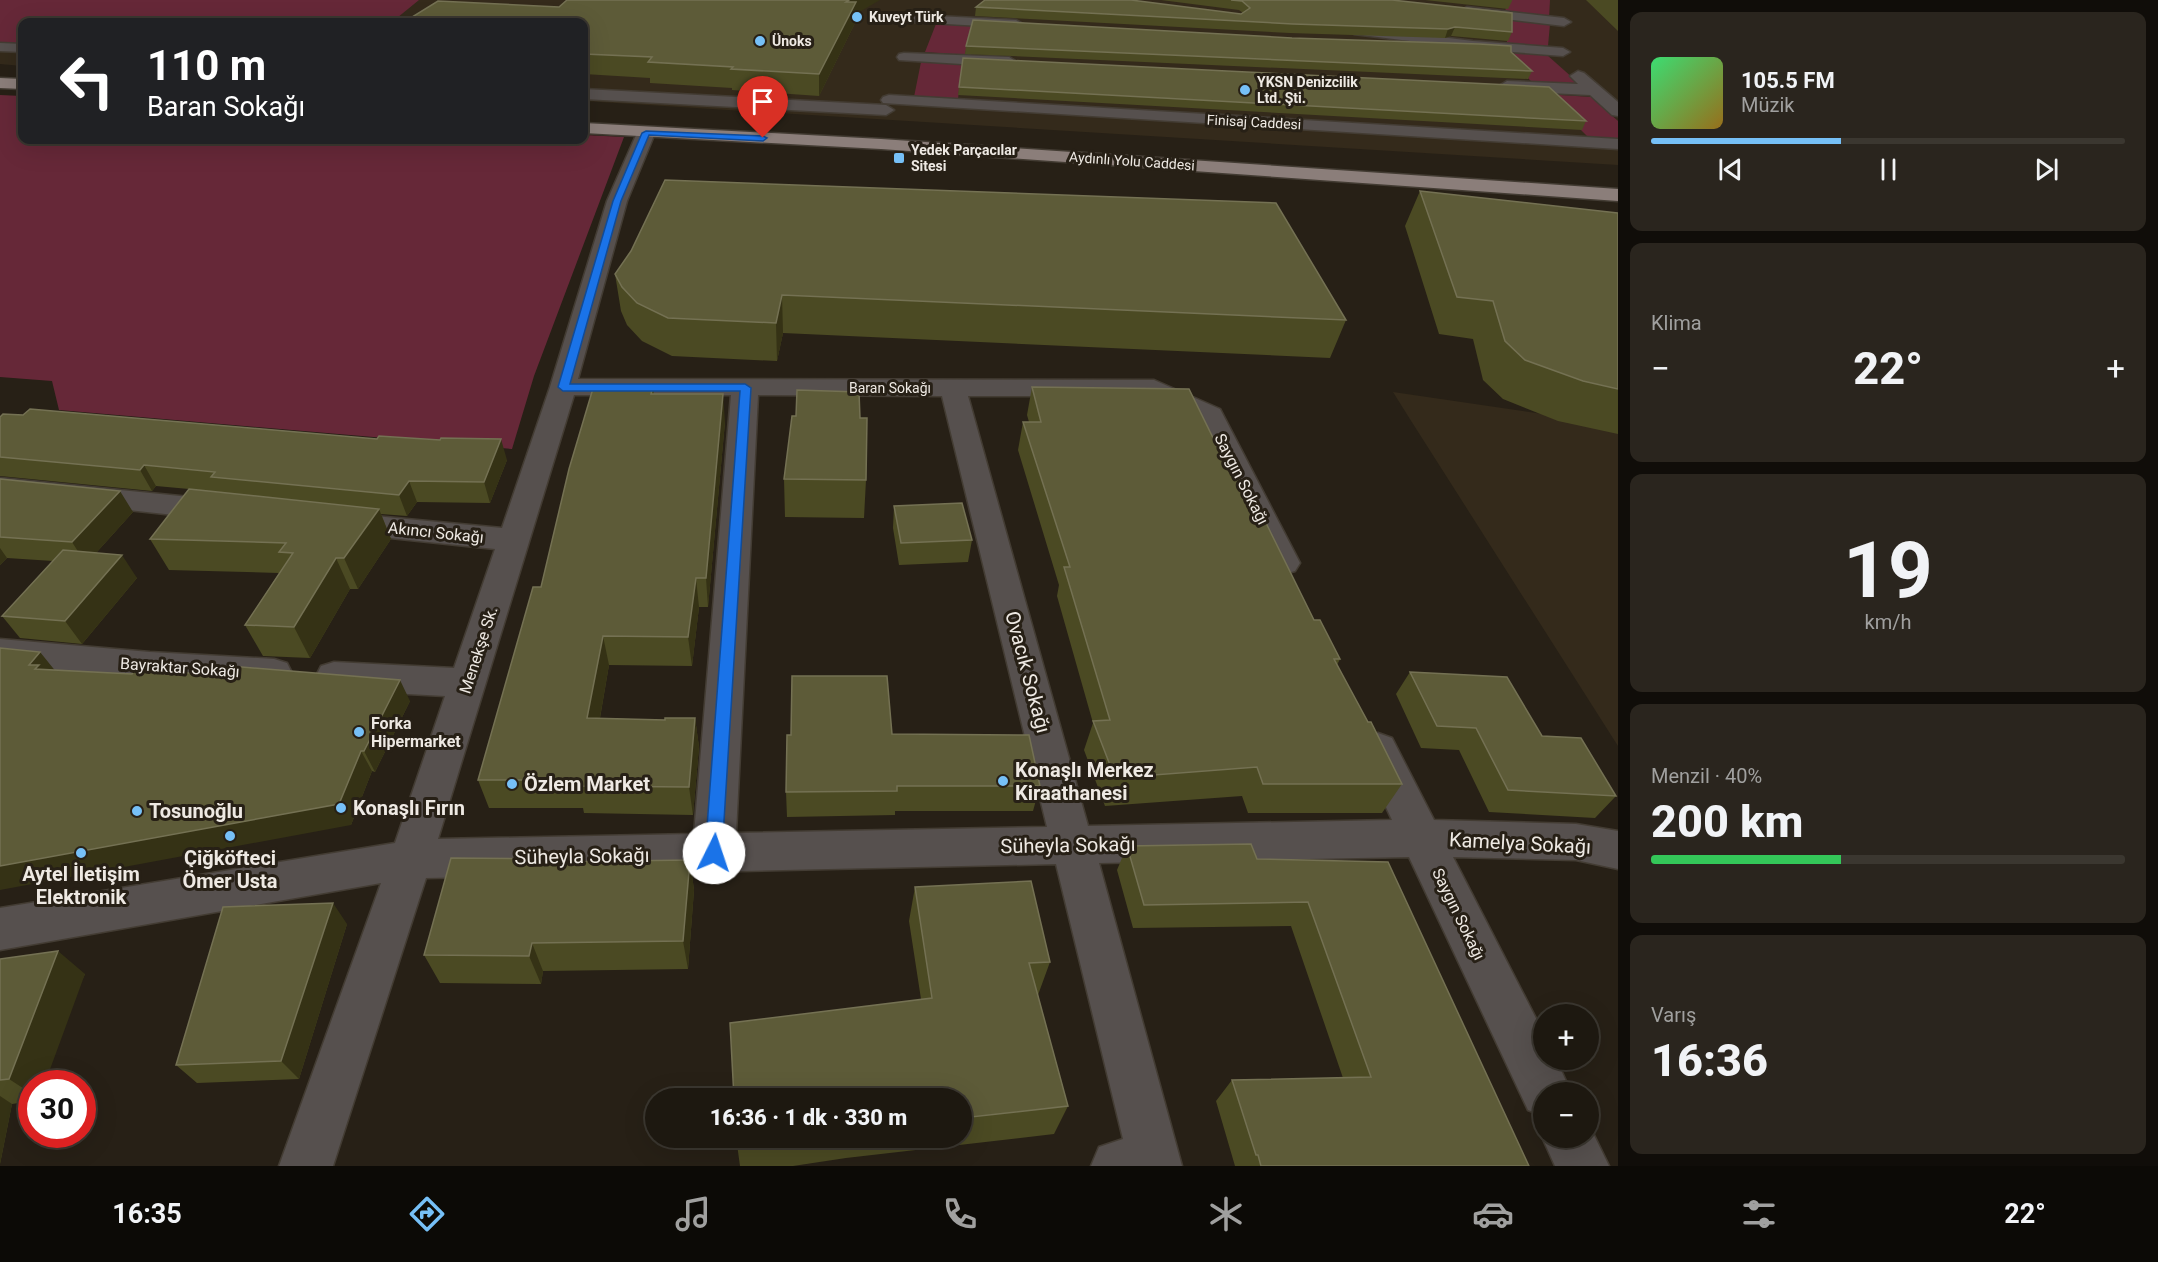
<!DOCTYPE html>
<html lang="tr">
<meta charset="utf-8">
<style>
body{margin:0;font-family:Roboto,sans-serif;background:#2a251e;color:#f1f3f6;height:100vh;display:flex;flex-direction:column;font-size:22px;white-space:nowrap}
*{box-sizing:border-box;margin:0}
p{font-size:20px;color:#a0a09f}
.icon{flex:none;width:33px;height:33px;fill:none;stroke:currentColor;stroke-width:2;stroke-linecap:round;stroke-linejoin:round}
.map{position:relative;flex:1;overflow:hidden}
.panel{display:flex;flex-direction:column;gap:12px;padding:12px;background:#100d09;width:540px}
.panel>*{flex:none}
.hud{position:absolute;left:18px;top:18px;width:570px;height:126px;border-radius:12px;box-shadow:0 6px 24px #0002,0 0 0 2px #3b3730;background:#202124;color:#fff;overflow:hidden}
.fabs{position:absolute;left:1533px;top:1004px;display:grid;gap:12px}
.fabs a{display:grid;place-items:center;width:66px;height:66px;border-radius:50%;background:#1d1810;box-shadow:0 6px 24px #0002,0 0 0 2px #3b3730;font-size:30px}
.speed{position:absolute;left:18px;top:1070px;display:flex;gap:12px;font-size:30px;font-weight:700;text-align:center}
.speed>*{display:grid;place-content:center;width:78px;height:78px;border-radius:50%;background:#1d1810;box-shadow:0 6px 24px #0002,0 0 0 2px #3b3730;line-height:1}
.speed .limit{border:9px solid #d22;background:#fff;color:#111}
.pin{position:absolute;display:grid;place-items:center;width:51px;height:51px;color:#fff;margin:-62px -26px;border-radius:50% 50% 50% 0;rotate:-45deg;box-shadow:0 0 6px #0007}
.pin .icon{rotate:45deg}
.me{position:absolute;width:66px;margin:-33px;rotate:4deg;stroke-linejoin:round;filter:drop-shadow(0 0 4px #0008)}
.turn{display:flex;align-items:center;gap:21px;height:126px;padding:0 30px;font-size:27px}
.turn .icon{width:78px;height:78px;stroke-width:2.5}
.turn b{display:block;font-size:42px;line-height:51px}
.big{font-size:45px;font-weight:800;line-height:1.1}
.panel .widget{flex:1;display:flex;flex-direction:column;justify-content:center;gap:9px;min-width:0;padding:0 21px;border-radius:12px;background:#2a251e}
.panel .dial{align-items:center;gap:0}
.dial b{font-size:78px;line-height:1}
.song{display:flex;align-items:center;gap:18px}
.cover{width:72px;height:72px;border-radius:9px;background:linear-gradient(135deg,hsl(140 70% 55%),hsl(40 70% 35%))}
.played{height:6px;border-radius:3px;background:linear-gradient(90deg,#76c0f7 40%,#3b3730 40%)}
.keys{display:flex;justify-content:space-around;direction:ltr}
.heat{display:flex;justify-content:space-between;align-items:center;font-size:33px;direction:ltr}
.charge{height:9px;border-radius:4px;background:linear-gradient(90deg,#34c759 40%,#3b3730 0)}
.trip{position:absolute;left:645px;top:1088px;width:327px;height:60px;border-radius:30px;background:#1d1810;box-shadow:0 6px 24px #0002,0 0 0 2px #3b3730;font-weight:800;line-height:60px;text-align:center}
.tabs{display:flex;height:96px;justify-content:space-around;align-items:center;background:#0c0a06;color:#a0a09f}
.tabs .icon{width:42px;height:42px}
.tabs .selected{color:#76c0f7}
.tabs b{font-size:27px;color:#f1f3f6}
main{display:flex;flex:1;min-height:0}
.map>svg:first-child{display:block}
.built{fill:#342a1b}
.green{fill:#662838}
.lines{fill:none;stroke-linecap:round;stroke-linejoin:round}
.minor-casing{stroke:#433c33;stroke-width:3}
.major-casing{stroke:#433c33;stroke-width:3}
.minor{fill:#56504e;fill-rule:evenodd}
.major{fill:#8b7e7a;fill-rule:evenodd}
.wall{fill:#4b4a23}
.shaded-wall{fill:#353215}
.building{fill:#5d5b38;stroke:#747153;stroke-width:1.5}
.route{fill:#1a73e8;stroke:#114b97;stroke-width:1.5}
.poi-dot{fill:#76c0f7;stroke:#272016;stroke-width:2}
.labels{text-anchor:middle;stroke-width:6;stroke-linejoin:round;paint-order:stroke}
.far-poi-label{font-size:14px;font-weight:bold;fill:#eee9e3;stroke:#272016;text-anchor:start}
.far-street-label{font-size:14px;fill:#eee9e3;stroke:#272016}
.street-label{font-size:16px;fill:#eee9e3;stroke:#272016}
.poi-label{font-size:16px;font-weight:bold;fill:#eee9e3;stroke:#272016;text-anchor:start}
.near-street-label{font-size:20px;fill:#eee9e3;stroke:#272016}
.near-poi-label{font-size:20px;font-weight:bold;fill:#eee9e3;stroke:#272016;text-anchor:start}
</style>
<main>
<div class="map">
<svg width="1618" height="1166" viewBox="0 0 1618 1166">
<rect width="100%" height="100%" fill="#272016"/>
<path class="built" d="M 0,0 L 1618,0 L 1618,165 L 584,101 L 584,22 L 22,22 L 22,66 L 0,64 Z
M 1393,392 L 1618,425 L 1618,746 L 1408,416 Z"/>
<path class="green" d="M 0,0 L 419,0 L 392,22 L 22,22 L 22,44 L 0,42 Z
M 1507,0 L 1550,0 L 1549,18 L 1505,13 Z
M 1506,19 L 1550,24 L 1548,46 L 1507,44 Z
M 936,24 L 971,26 L 965,55 L 925,52 Z
M 1501,52 L 1547,55 L 1583,87 L 1534,84 Z
M 921,62 L 962,64 L 958,99 L 914,97 Z
M 1545,94 L 1591,97 L 1618,121 L 1618,140 L 1589,138 Z
M 0,95 L 22,96 L 22,140 L 584,140 L 584,135 L 624,137 L 534,376 L 512,449 L 59,410 L 52,381 L 0,377 Z"/>
<g class="lines">
<defs>
<path id="minor" d="M 1467,7 L 1564,18 L 1571,22 L 1564,26 L 1462,14 L 1460,11 Z
M 917,15 L 1016,20 L 1023,24 L 1016,28 L 912,22 L 910,19 Z
M 1359,27 L 1473,41 L 1563,48 L 1570,52 L 1563,56 L 1473,49 L 1354,34 L 1352,31 Z
M 0,43 L 22,44 L 22,52 L 0,51 Z
M 904,53 L 1009,57 L 1017,62 L 1009,67 L 899,60 L 897,57 L 899,54 Z
M 1578,71 L 1584,73 L 1618,102 L 1618,116 L 1612,115 L 1590,95 L 1507,91 L 1499,86 L 1507,81 L 1578,84 L 1570,76 Z
M 584,89 L 886,105 L 894,110 L 886,115 L 584,99 Z
M 889,95 L 1618,139 L 1618,149 L 883,103 L 881,100 L 883,97 Z
M 646,128 L 652,129 L 655,133 L 627,201 L 578,379 L 1154,380 L 1220,409 L 1300,563 L 1295,571 L 1284,574 L 1273,571 L 1199,420 L 1149,396 L 968,396 L 1088,826 L 1392,820 L 1359,749 L 1364,738 L 1378,733 L 1392,738 L 1434,820 L 1576,824 L 1618,831 L 1618,869 L 1576,860 L 1453,857 L 1544,1034 L 1544,1059 L 1556,1059 L 1571,1092 L 1544,1092 L 1544,1116 L 1528,1110 L 1409,857 L 1099,863 L 1182,1166 L 1091,1166 L 1099,1147 L 1123,1139 L 1056,864 L 426,878 L 333,1166 L 279,1166 L 381,883 L 0,950 L 0,908 L 395,843 L 445,696 L 334,690 L 321,686 L 316,676 L 321,666 L 334,662 L 454,668 L 495,549 L 343,533 L 332,530 L 328,523 L 332,516 L 343,513 L 502,528 L 550,387 L 607,201 L 637,133 L 640,129 ZM 574,395 L 731,395 L 694,834 L 438,839 ZM 758,395 L 942,396 L 1047,827 L 736,833 Z
M 0,478 L 220,500 L 231,503 L 235,510 L 231,517 L 220,520 L 0,496 Z
M 0,639 L 150,652 L 274,659 L 287,663 L 292,673 L 287,683 L 274,687 L 150,680 L 0,665 Z
M 1588,1123 L 1609,1166 L 1555,1166 L 1542,1137 L 1544,1133 L 1544,1137 L 1588,1137 Z"/>
<path id="major" d="M 0,78 L 22,79 L 22,89 L 0,88 Z
M 584,123 L 881,139 L 1618,189 L 1618,201 L 881,149 L 584,133 Z"/>
</defs>
<use href="#minor" class="minor-casing"/>
<use href="#major" class="major-casing"/>
<use href="#minor" class="minor"/>
<use href="#major" class="major"/>
</g>
<path class="wall" d="M 1161,0 L 1392,0 L 1512,32 L 1508,41 L 1451,36 L 1445,38 L 1290,33 L 975,16 L 976,7 L 1241,14 L 1243,13 L 1239,10 Z
M 1425,0 L 1512,0 L 1512,1 L 1508,9 Z
M 1586,0 L 1618,0 L 1618,31 Z
M 856,14 L 856,21 L 819,96 L 732,90 L 732,88 L 650,83 L 650,78 L 584,74 L 584,22 Z
M 966,46 L 1511,52 L 1532,71 L 1528,79 L 965,54 Z
M 963,58 L 1586,121 L 1582,130 L 958,95 Z
M 1420,191 L 1618,213 L 1618,434 L 1558,421 L 1503,399 L 1483,380 L 1473,339 L 1439,334 L 1405,226 Z
M 615,274 L 1346,320 L 1330,358 L 783,333 L 777,361 L 672,356 L 642,341 L 627,325 L 621,311 Z
M 653,385 L 654,394 L 725,422 L 708,607 L 699,607 L 692,666 L 609,665 L 600,718 L 665,720 L 695,718 L 699,747 L 693,815 L 584,813 L 583,808 L 489,808 L 478,780 L 541,587 Z
M 1032,387 L 1221,454 L 1314,620 L 1340,659 L 1337,665 L 1402,784 L 1382,813 L 1248,813 L 1242,796 L 1105,806 L 1084,750 L 1093,723 L 1057,596 L 1059,585 L 1018,450 L 1023,422 L 1029,422 L 1027,415 Z
M 0,417 L 507,460 L 490,503 L 417,502 L 407,516 L 381,514 L 391,539 L 358,589 L 350,589 L 310,658 L 263,656 L 245,625 L 279,573 L 169,570 L 150,539 L 189,489 L 156,486 L 152,491 L 0,476 Z
M 860,418 L 866,480 L 864,518 L 785,517 L 784,479 Z
M 0,479 L 133,512 L 96,553 L 137,578 L 82,644 L 20,638 L 2,616 L 53,561 L 7,558 L 0,565 Z
M 894,506 L 972,540 L 968,562 L 899,565 L 893,528 Z
M 55,670 L 410,701 L 375,772 L 372,771 L 351,825 Z
M 1410,672 L 1542,736 L 1616,796 L 1595,818 L 1489,812 L 1459,750 L 1421,748 L 1396,694 Z
M 892,734 L 1040,786 L 1033,811 L 895,811 L 895,815 L 787,817 L 786,792 Z
M 1127,846 L 1257,859 L 1388,862 L 1529,1166 L 1235,1166 L 1216,1101 L 1232,1080 L 1343,1078 L 1291,926 L 1133,928 L 1117,870 Z
M 548,859 L 549,862 L 690,860 L 694,890 L 688,969 L 543,971 L 541,984 L 440,983 L 424,955 Z
M 915,887 L 1050,962 L 1038,995 L 1068,1106 L 1054,1134 L 846,1158 L 793,1166 L 740,1166 L 736,1137 L 962,1137 L 962,1098 L 921,999 L 909,921 Z
M 347,924 L 299,1079 L 197,1083 L 176,1065 Z
M 0,959 L 85,974 L 32,1083 L 32,1101 L 12,1104 L 0,1164 Z"/>
<path class="shaded-wall" d="M 849,0 L 880,0 L 856,14 L 856,21 L 819,96 L 819,74 L 846,2 Z
M 1455,27 L 1451,36 L 1445,38 L 1448,29 Z
M 782,295 L 783,333 L 777,361 L 776,323 Z
M 723,394 L 725,422 L 708,607 L 706,578 Z
M 501,439 L 507,460 L 490,503 L 484,482 Z
M 144,465 L 156,486 L 152,491 L 140,470 Z
M 409,481 L 417,502 L 407,516 L 399,495 Z
M 120,491 L 133,512 L 86,564 L 72,542 Z
M 379,509 L 391,539 L 358,589 L 344,558 Z
M 0,548 L 7,558 L 0,565 Z
M 122,555 L 137,578 L 82,644 L 65,621 Z
M 336,558 L 350,589 L 310,658 L 294,627 Z
M 696,578 L 699,607 L 692,666 L 688,637 Z
M 603,636 L 609,665 L 595,746 L 587,718 Z
M 40,652 L 57,673 L 56,687 L 29,665 Z
M 400,680 L 410,701 L 375,772 L 364,751 Z
M 695,718 L 699,747 L 693,815 L 689,787 Z
M 361,751 L 372,771 L 351,825 L 0,890 L 0,866 Z
M 690,860 L 694,890 L 688,969 L 683,941 Z
M 333,903 L 347,924 L 299,1079 L 281,1061 Z
M 532,943 L 543,971 L 541,984 L 529,956 Z
M 58,951 L 85,974 L 45,1083 L 32,1083 L 32,1094 L 9,1079 Z
M 0,1096 L 12,1104 L 0,1164 Z"/>
<path class="building" d="M 567,0 L 849,0 L 846,2 L 856,2 L 819,74 L 731,69 L 733,67 L 648,62 L 652,57 L 584,54 L 584,22 L 404,22 L 438,1 L 559,7 Z
M 985,0 L 1131,0 L 1241,14 L 1250,8 L 1242,1 L 1231,0 L 1392,0 L 1512,13 L 1512,32 L 1455,27 L 1448,29 L 1293,24 L 976,7 Z
M 973,20 L 1292,38 L 1479,44 L 1511,46 L 1511,52 L 1532,71 L 966,46 Z
M 963,58 L 1549,87 L 1586,121 L 959,87 Z
M 665,180 L 1276,203 L 1346,320 L 782,295 L 776,323 L 668,318 L 637,303 L 622,287 L 615,274 L 631,251 Z
M 1420,191 L 1618,213 L 1618,389 L 1583,381 L 1525,360 L 1505,341 L 1493,301 L 1457,297 Z
M 594,385 L 653,385 L 651,394 L 723,394 L 706,578 L 696,578 L 688,637 L 603,636 L 587,718 L 665,720 L 665,718 L 695,718 L 689,787 L 576,786 L 578,780 L 478,780 L 533,587 L 541,587 L 569,469 Z
M 1032,387 L 1189,389 L 1221,454 L 1226,454 L 1263,523 L 1266,523 L 1314,620 L 1320,620 L 1340,659 L 1334,659 L 1368,722 L 1371,722 L 1402,784 L 1263,784 L 1257,767 L 1115,778 L 1093,721 L 1110,720 L 1064,567 L 1070,567 L 1023,422 L 1041,422 Z
M 797,390 L 859,392 L 860,418 L 867,418 L 866,480 L 784,479 L 792,416 L 796,416 Z
M 30,409 L 377,439 L 379,436 L 440,440 L 441,438 L 501,439 L 484,482 L 409,481 L 399,495 L 211,477 L 215,472 L 144,465 L 140,470 L 0,457 L 0,417 L 3,414 L 23,415 Z
M 0,479 L 120,491 L 72,542 L 0,537 Z
M 189,489 L 379,509 L 344,558 L 336,558 L 294,627 L 245,625 L 293,553 L 279,552 L 286,543 L 150,539 Z
M 962,503 L 972,540 L 901,543 L 894,506 Z
M 63,550 L 122,555 L 65,621 L 2,616 Z
M 0,648 L 40,652 L 29,665 L 39,665 L 35,669 L 132,674 L 135,670 L 224,675 L 230,666 L 400,680 L 364,751 L 361,751 L 339,804 L 0,866 Z
M 1410,672 L 1507,677 L 1542,736 L 1581,738 L 1616,796 L 1508,790 L 1476,728 L 1437,726 Z
M 792,676 L 887,676 L 892,734 L 1029,735 L 1040,786 L 897,786 L 897,791 L 786,792 L 787,735 L 791,735 Z
M 1251,844 L 1257,859 L 1388,862 L 1529,1166 L 1261,1166 L 1258,1155 L 1256,1155 L 1232,1080 L 1371,1077 L 1308,902 L 1144,905 L 1127,846 Z
M 451,858 L 548,859 L 548,862 L 690,860 L 683,941 L 532,943 L 529,956 L 424,955 Z
M 1031,881 L 1050,962 L 1029,963 L 1068,1106 L 962,1118 L 962,1098 L 734,1098 L 730,1023 L 932,998 L 915,887 Z
M 333,903 L 281,1061 L 176,1065 L 223,907 Z
M 58,951 L 9,1079 L 0,1080 L 0,959 Z
M 736,1137 L 806,1137 L 737,1148 Z"/>
<path class="route" d="M 646,131 L 763,136 L 767,138 L 763,141 L 649,135 L 621,201 L 570,384 L 745,384 L 751,388 L 722,853 L 720,859 L 714,861 L 707,859 L 705,853 L 740,391 L 563,391 L 558,387 L 613,201 L 642,133 Z"/>
<g class="poi-dot">
<circle cx="857" cy="17" r="6"/>
<circle cx="760" cy="41" r="6"/>
<circle cx="1245" cy="90" r="6"/>
<rect x="893" y="152" width="12" height="12" rx="3"/>
<circle cx="359" cy="732" r="6"/>
<circle cx="1003" cy="781" r="6"/>
<circle cx="512" cy="784" r="6"/>
<circle cx="341" cy="808" r="6"/>
<circle cx="137" cy="811" r="6"/>
<circle cx="230" cy="836" r="6"/>
<circle cx="81" cy="853" r="6"/>
</g>
<g class="labels">
<g class="far-poi-label">
<text x="869" y="22">Kuveyt Türk</text>
<text x="772" y="46">Ünoks</text>
<text x="1257" y="87">YKSN Denizcilik<tspan x="1257" dy="16">Ltd. Şti.</tspan></text>
<text x="911" y="155">Yedek Parçacılar<tspan x="911" dy="16">Sitesi</tspan></text>
</g>
<g class="far-street-label">
<text transform="translate(1254 122) rotate(3)" y="5">Finisaj Caddesi</text>
<text transform="translate(1132 161) rotate(4)" y="5">Aydınlı Yolu Caddesi</text>
<text x="890" y="393">Baran Sokağı</text>
</g>
<g class="street-label">
<text transform="translate(1242 479) rotate(63)" y="6">Saygın Sokağı</text>
<text transform="translate(436 532) rotate(6)" y="6">Akıncı Sokağı</text>
<text transform="translate(478 650) rotate(-72)" y="6">Menekşe Sk.</text>
<text transform="translate(180 667) rotate(4)" y="6">Bayraktar Sokağı</text>
<text transform="translate(1459 914) rotate(64)" y="6">Saygın Sokağı</text>
</g>
<g class="poi-label">
<text x="371" y="729">Forka<tspan x="371" dy="18">Hipermarket</tspan></text>
</g>
<g class="near-street-label">
<text transform="translate(1028 672) rotate(75)" y="7">Ovacık Sokağı</text>
<text transform="translate(1520 843) rotate(3)" y="7">Kamelya Sokağı</text>
<text transform="translate(1068 845) rotate(-1)" y="7">Süheyla Sokağı</text>
<text transform="translate(582 856) rotate(-1)" y="7">Süheyla Sokağı</text>
</g>
<g class="near-poi-label">
<text x="1015" y="777">Konaşlı Merkez<tspan x="1015" dy="23">Kiraathanesi</tspan></text>
<text x="524" y="791">Özlem Market</text>
<text x="353" y="815">Konaşlı Fırın</text>
<text x="149" y="818">Tosunoğlu</text>
<text x="230" y="865" text-anchor="middle">Çiğköfteci<tspan x="230" dy="23">Ömer Usta</tspan></text>
<text x="81" y="881" text-anchor="middle">Aytel İletişim<tspan x="81" dy="23">Elektronik</tspan></text>
</g>
</g>
</svg>
<div class="fabs">
<a>+</a>
<a>−</a>
</div>
<div class="speed"><div class="limit">30</div></div>
<div class="pin" style="left:763px;top:138px;background:#d93025"><svg class="icon" aria-label="arrive" viewBox="0 0 24 24"><path d="M6 21V4h12l-3 4 3 4H6"/></svg></div>
<svg class="me" style="left:714px;top:853px" viewBox="-20 -20 40 40"><circle r="19" fill="#fff"/><path d="M0-13L10 11 0 6-10 11z" fill="#1a73e8"/></svg>
<div class="trip">16:36 · 1 dk · 330 m</div>
<div class="hud">
<div class="turn"><svg class="icon" aria-label="left" viewBox="0 0 24 24"><path d="M17 20v-9H6M10 6l-5 5 5 5"/></svg><div><b>110 m</b>Baran Sokağı</div></div>
</div>
</div>
<section class="panel">
<div class="widget">
<div class="song"><i class="cover"></i><div><b>105.5 FM</b><p>Müzik</p></div></div>
<div class="played"></div>
<div class="keys"><svg class="icon" aria-label="previous" viewBox="0 0 24 24"><path d="M18 5L8 12l10 7zM5 5v14"/></svg><svg class="icon" aria-label="pause" viewBox="0 0 24 24"><path d="M8 5v14M16 5v14"/></svg><svg class="icon" aria-label="next" viewBox="0 0 24 24"><path d="M6 5l10 7-10 7zM19 5v14"/></svg></div>
</div>
<div class="widget"><p>Klima</p>
<div class="heat"><a>−</a><b class="big">22°</b><a>+</a></div>
</div>
<div class="widget dial"><b>19</b><p>km/h</p></div>
<div class="widget"><p>Menzil · 40%</p><b class="big">200 km</b><div class="charge"></div></div>
<div class="widget"><p>Varış</p><b class="big">16:36</b></div>
</section>
</main>
<nav class="tabs">
<b>16:35</b>
<svg class="icon selected" aria-label="directions" viewBox="0 0 24 24"><path d="M12 3l9 9-9 9-9-9zM9 14v-3h6M13 9l2 2-2 2"/></svg>
<svg class="icon" aria-label="music" viewBox="0 0 24 24"><path d="M9 18V5l10-2v13"/><circle cx="6" cy="18" r="3"/><circle cx="16" cy="16" r="3"/></svg>
<svg class="icon" aria-label="phone" viewBox="0 0 24 24"><path d="M5 4h4l2 5-3 2q2 4 5 5l2-3 5 2v4C11 20 4 13 5 4z"/></svg>
<svg class="icon" aria-label="climate" viewBox="0 0 24 24"><path d="M12 3v18M4 7l16 10M4 17L20 7"/></svg>
<svg class="icon" aria-label="car" viewBox="0 0 24 24"><path d="M5 17H2v-5l4-1 3-4h7l3 4 3 1v5h-3M9 17h6M6 11h13"/><circle cx="7" cy="17" r="2"/><circle cx="17" cy="17" r="2"/></svg>
<svg class="icon" aria-label="filters" viewBox="0 0 24 24"><path d="M4 7h16M4 17h16"/><circle cx="9" cy="7" r="2"/><circle cx="15" cy="17" r="2"/></svg>
<b>22°</b>
</nav>
